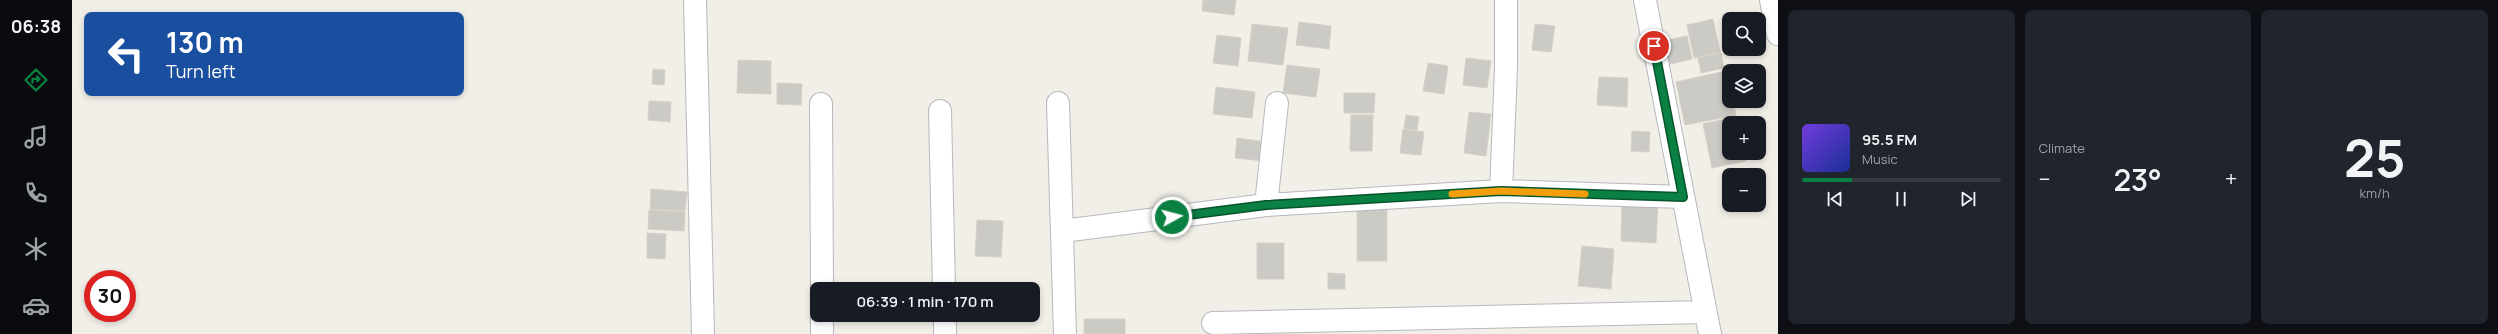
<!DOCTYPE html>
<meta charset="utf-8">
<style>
body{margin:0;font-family:Manrope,sans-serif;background:#20242c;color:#f1f3f6;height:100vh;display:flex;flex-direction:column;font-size:15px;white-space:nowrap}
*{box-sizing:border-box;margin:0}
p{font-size:13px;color:#9ea1a6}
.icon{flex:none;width:22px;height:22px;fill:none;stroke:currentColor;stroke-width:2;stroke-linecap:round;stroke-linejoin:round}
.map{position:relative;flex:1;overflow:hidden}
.drawer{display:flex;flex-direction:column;gap:10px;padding:10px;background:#0d0f14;width:720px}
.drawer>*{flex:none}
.top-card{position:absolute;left:12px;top:12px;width:380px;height:84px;border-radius:8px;box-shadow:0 2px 6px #0003;background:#1a4fa0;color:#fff;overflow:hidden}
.tools{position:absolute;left:1650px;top:12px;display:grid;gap:8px}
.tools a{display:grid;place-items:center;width:44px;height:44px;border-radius:8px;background:#171b24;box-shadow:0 2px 6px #0003;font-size:20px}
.speed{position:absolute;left:12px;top:270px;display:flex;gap:8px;font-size:20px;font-weight:700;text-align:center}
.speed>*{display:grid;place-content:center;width:52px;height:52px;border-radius:50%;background:#171b24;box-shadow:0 2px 6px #0003;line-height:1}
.speed .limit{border:6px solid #d22;background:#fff;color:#111}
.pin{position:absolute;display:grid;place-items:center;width:34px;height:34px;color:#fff;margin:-17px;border:2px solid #fff;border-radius:50%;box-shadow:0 1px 4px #0007}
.me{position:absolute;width:44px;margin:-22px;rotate:83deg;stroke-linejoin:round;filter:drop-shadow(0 0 3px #0008)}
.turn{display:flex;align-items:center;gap:14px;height:84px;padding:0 16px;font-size:18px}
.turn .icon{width:52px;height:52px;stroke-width:2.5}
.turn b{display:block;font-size:28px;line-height:34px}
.big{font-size:30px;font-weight:600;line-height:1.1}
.drawer .card{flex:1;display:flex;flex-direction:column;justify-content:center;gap:6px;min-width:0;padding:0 14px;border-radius:8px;background:#20242c}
.drawer .dial{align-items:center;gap:0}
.dial b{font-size:52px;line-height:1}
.song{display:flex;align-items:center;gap:12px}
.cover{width:48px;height:48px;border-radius:6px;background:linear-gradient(135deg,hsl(260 70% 55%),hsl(230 70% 35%))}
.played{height:4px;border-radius:2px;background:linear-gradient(90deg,#0b8043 25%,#363941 25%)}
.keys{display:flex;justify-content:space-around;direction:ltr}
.heat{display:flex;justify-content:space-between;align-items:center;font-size:22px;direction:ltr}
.drawer .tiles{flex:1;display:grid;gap:10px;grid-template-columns:repeat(3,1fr)}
.trip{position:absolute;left:738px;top:282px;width:230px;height:40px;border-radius:8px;background:#171b24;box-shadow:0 2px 6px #0003;font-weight:600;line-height:40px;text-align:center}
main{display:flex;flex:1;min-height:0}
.tabs{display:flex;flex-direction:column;width:72px;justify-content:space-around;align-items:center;background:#090b0e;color:#9ea1a6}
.tabs .icon{width:28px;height:28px}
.tabs .selected{color:#0b8043}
.tabs b{font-size:18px;color:#f1f3f6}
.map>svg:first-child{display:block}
.building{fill:#cccac5;stroke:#d6d1c6}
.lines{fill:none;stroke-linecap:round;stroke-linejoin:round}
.street-casing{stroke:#b5b8bc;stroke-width:24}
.street{stroke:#fff;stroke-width:22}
.route-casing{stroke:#07532c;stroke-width:10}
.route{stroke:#0b8043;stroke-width:7}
.slow{stroke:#f59e0b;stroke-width:7}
</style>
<main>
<nav class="tabs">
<b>06:38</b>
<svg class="icon selected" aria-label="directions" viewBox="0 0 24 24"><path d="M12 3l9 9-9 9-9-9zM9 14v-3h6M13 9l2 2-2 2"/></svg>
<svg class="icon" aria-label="music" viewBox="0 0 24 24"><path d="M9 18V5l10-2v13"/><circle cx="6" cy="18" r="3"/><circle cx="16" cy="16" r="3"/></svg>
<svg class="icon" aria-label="phone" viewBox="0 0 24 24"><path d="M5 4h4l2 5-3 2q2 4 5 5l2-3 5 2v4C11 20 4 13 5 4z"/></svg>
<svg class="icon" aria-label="climate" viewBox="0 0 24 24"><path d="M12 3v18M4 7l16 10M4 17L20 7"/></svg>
<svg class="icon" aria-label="car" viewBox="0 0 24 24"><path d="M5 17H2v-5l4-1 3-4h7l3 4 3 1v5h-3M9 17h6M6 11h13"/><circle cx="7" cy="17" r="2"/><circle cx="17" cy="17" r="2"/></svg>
</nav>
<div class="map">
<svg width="1706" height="334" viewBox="0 0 1706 334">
<rect width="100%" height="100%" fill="#f1efe8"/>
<path class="building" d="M 1131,0 L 1164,0 L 1162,15 L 1130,11 Z
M 1641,19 L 1648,52 L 1622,58 L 1615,25 Z
M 1227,22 L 1259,26 L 1257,49 L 1224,45 Z
M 1180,24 L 1216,28 L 1211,65 L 1176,61 Z
M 1463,24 L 1483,26 L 1479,52 L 1460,50 Z
M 1145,35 L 1169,38 L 1166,66 L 1141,63 Z
M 1615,36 L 1620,59 L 1595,65 L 1591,41 Z
M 1649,53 L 1652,68 L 1629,73 L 1626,58 Z
M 1394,58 L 1419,61 L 1415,88 L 1391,85 Z
M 666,60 L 699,61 L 699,94 L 665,93 Z
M 1356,63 L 1376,66 L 1372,94 L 1351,91 Z
M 1215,65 L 1248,69 L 1244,97 L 1211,93 Z
M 581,69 L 593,70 L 592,85 L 580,84 Z
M 1654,71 L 1657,101 L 1661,101 L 1664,115 L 1613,125 L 1604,82 Z
M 1527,77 L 1556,78 L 1555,107 L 1525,105 Z
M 705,83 L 730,84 L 729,105 L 705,104 Z
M 1144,87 L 1183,92 L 1180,118 L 1141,114 Z
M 1272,93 L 1303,93 L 1302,113 L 1272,113 Z
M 577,101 L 599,102 L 598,122 L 576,120 Z
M 1397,112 L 1419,114 L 1414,156 L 1392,153 Z
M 1279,115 L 1301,115 L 1300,151 L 1278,151 Z
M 1334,115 L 1347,117 L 1345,130 L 1332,128 Z
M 1665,116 L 1666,123 L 1657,123 L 1657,153 L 1673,153 L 1674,161 L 1640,168 L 1631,124 Z
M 1331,129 L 1352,132 L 1349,155 L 1328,153 Z
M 1560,131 L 1578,132 L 1577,152 L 1559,151 Z
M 1165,138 L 1194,142 L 1192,161 L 1163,158 Z
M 579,189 L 615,192 L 613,211 L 578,209 Z
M 1550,200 L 1586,201 L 1584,243 L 1549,241 Z
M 1285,206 L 1315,206 L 1315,261 L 1285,261 Z
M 577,210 L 613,212 L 612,231 L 576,229 Z
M 905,220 L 931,221 L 929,257 L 903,256 Z
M 575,233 L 594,234 L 593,259 L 575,258 Z
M 1185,243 L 1212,243 L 1212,279 L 1185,279 Z
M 1510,246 L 1542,249 L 1539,289 L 1506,286 Z
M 1256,273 L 1273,274 L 1273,289 L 1256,289 Z
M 1012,319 L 1053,319 L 1053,334 L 1012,334 Z"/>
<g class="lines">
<defs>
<path id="street" d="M 623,0 L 631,334
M 1573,0 L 1638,334
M 1699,0 L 1706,34
M 986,103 L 993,334
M 749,104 L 750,289
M 868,111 L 872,289
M 1429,191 L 1434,68 L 1434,0
M 1194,205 L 1205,103
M 991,231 L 1194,205 L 1429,191 L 1611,197
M 750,315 L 750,334
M 873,315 L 873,334
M 1141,323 L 1633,312"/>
</defs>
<use href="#street" class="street-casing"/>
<use href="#street" class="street"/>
</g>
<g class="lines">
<defs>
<path id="route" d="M 1100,217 L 1194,205 L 1429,191 L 1611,197 L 1582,46"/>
</defs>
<use href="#route" class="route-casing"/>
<use href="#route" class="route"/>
<path class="slow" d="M 1380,194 L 1429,191 L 1513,194"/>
</g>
</svg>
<div class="tools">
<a><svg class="icon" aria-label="search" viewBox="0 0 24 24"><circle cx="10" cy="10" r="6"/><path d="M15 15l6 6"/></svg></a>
<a><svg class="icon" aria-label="layers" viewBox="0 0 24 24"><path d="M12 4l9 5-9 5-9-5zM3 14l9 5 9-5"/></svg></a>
<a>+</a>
<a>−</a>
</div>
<div class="speed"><div class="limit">30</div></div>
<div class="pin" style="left:1582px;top:46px;background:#d93025"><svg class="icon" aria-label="arrive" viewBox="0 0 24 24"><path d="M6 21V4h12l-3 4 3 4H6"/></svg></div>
<svg class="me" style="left:1100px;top:217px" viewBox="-20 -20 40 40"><circle r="17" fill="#0b8043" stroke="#fff" stroke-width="3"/><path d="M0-11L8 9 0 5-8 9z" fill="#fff"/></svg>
<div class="trip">06:39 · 1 min · 170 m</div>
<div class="top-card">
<div class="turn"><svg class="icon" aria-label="left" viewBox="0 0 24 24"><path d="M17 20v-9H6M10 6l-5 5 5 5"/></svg><div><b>130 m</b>Turn left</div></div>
</div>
</div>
<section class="drawer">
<div class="tiles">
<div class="card">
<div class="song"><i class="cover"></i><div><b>95.5 FM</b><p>Music</p></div></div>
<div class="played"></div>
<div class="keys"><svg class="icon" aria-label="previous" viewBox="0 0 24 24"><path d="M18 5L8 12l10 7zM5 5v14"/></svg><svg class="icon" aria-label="pause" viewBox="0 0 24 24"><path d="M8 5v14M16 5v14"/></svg><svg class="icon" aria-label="next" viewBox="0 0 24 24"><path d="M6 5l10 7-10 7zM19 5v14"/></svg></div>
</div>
<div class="card"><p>Climate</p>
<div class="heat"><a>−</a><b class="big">23°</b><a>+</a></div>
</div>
<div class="card dial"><b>25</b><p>km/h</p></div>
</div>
</section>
</main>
